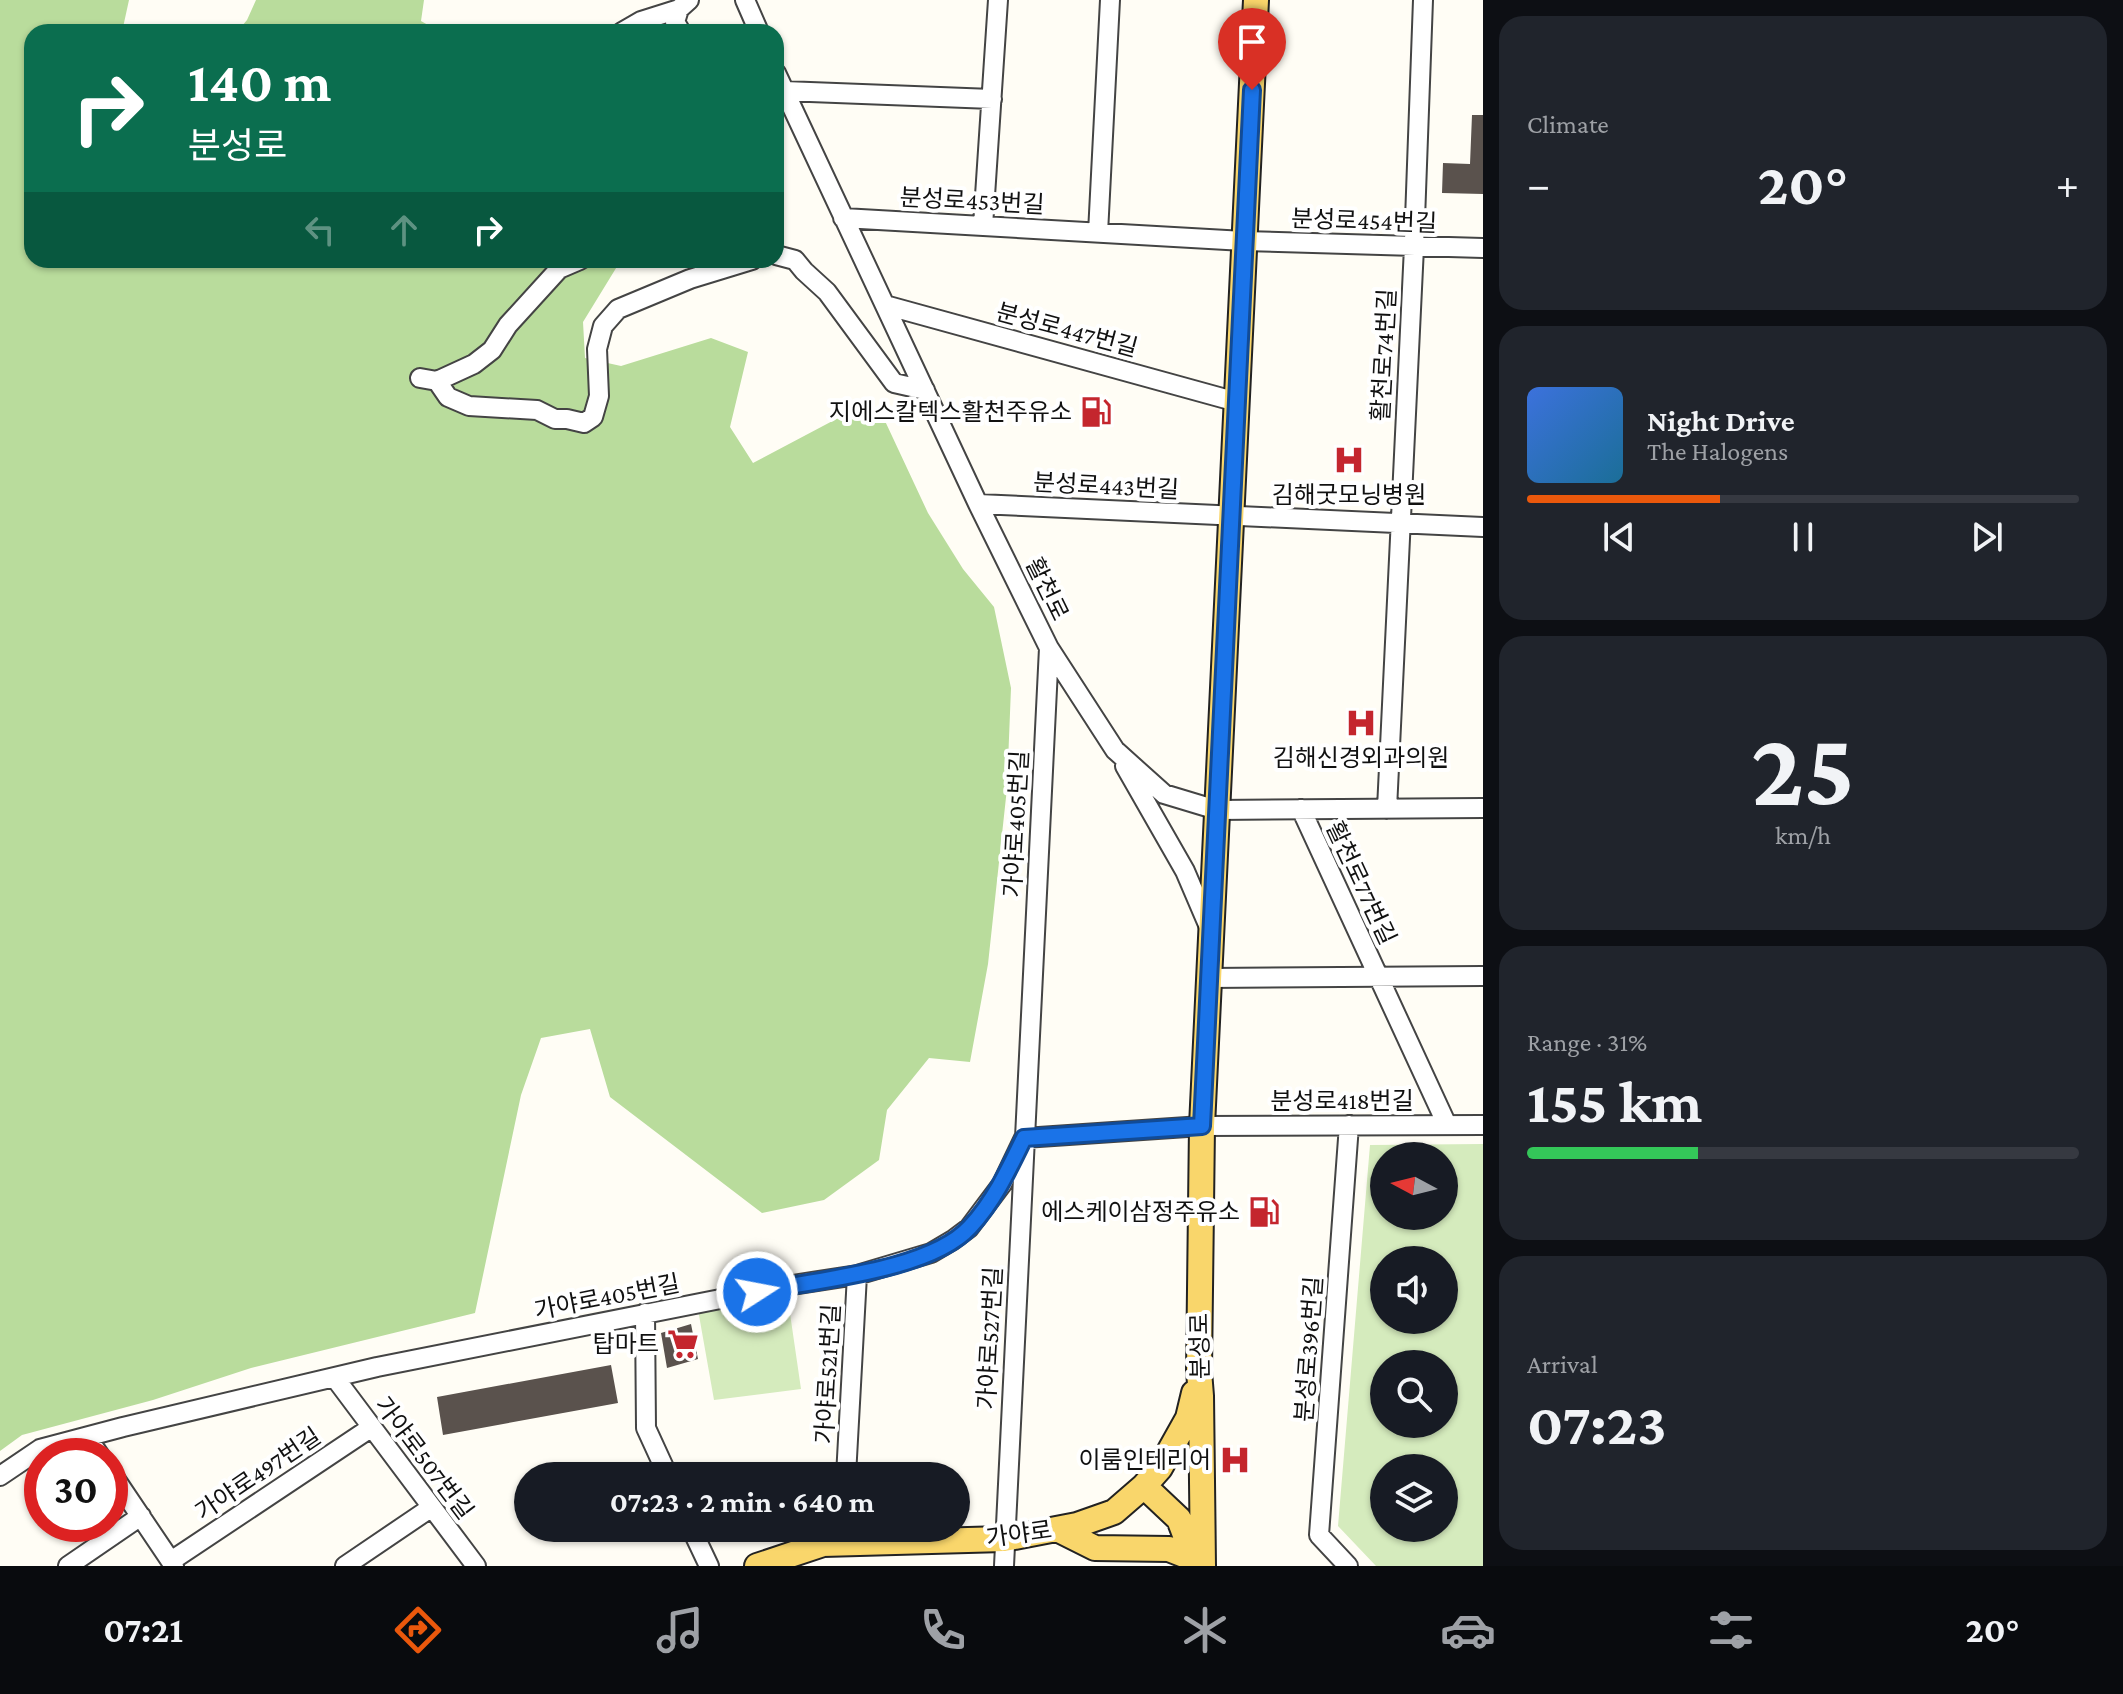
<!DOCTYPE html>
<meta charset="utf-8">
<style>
body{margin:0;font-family:"Crimson Pro","Noto Sans KR",serif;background:#20242c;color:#f1f3f6;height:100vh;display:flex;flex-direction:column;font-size:30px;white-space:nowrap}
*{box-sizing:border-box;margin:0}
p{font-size:26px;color:#9ea1a6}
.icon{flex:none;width:44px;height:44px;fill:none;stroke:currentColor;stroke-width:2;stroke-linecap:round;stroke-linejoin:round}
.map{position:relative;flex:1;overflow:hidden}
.panel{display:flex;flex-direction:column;gap:16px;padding:16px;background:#0d0f14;width:640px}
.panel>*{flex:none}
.banner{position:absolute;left:24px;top:24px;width:760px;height:244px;border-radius:24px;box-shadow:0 2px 6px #0004;background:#0b6e4f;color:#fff;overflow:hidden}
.needle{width:52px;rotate:277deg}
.tools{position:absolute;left:1370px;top:1142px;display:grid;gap:16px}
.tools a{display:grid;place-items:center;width:88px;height:88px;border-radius:50%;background:#171b24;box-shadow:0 2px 6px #0004;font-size:40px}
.speed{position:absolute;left:24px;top:1438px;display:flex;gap:16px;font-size:40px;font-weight:700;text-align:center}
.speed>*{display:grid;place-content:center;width:104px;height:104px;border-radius:50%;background:#171b24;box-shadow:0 2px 6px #0004;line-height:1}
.speed .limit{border:12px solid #d22;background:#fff;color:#111}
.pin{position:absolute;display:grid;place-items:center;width:68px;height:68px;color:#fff;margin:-82px -34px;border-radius:50% 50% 50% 0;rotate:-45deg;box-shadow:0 0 8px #0007}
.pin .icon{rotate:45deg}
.me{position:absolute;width:88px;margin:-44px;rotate:79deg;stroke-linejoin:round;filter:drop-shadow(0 0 6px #0008)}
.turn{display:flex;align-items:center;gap:28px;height:168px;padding:0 32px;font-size:36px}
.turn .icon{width:104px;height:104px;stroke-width:2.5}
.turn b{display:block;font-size:56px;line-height:68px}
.lanes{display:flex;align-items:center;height:76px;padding:0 32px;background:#0003;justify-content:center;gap:40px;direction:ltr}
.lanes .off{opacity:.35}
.big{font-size:60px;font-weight:700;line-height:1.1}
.panel .tile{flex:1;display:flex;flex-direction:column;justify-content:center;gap:12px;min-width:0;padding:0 28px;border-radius:24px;background:#20242c}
.panel .dial{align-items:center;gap:0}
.dial b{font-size:104px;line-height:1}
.song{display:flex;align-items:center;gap:24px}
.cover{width:96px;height:96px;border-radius:12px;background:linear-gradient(135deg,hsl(220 70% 55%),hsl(200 70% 35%))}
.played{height:8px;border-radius:4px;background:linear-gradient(90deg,#ea580c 35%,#363941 35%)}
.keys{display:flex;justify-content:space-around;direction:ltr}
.heat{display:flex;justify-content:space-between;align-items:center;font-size:44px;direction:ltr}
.charge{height:12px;border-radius:6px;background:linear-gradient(90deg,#34c759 31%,#363941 0)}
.trip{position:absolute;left:514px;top:1462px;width:456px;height:80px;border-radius:40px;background:#171b24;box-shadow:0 2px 6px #0004;font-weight:700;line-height:80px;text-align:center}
.dock{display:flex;height:128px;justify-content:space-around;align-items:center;background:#090b0e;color:#9ea1a6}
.dock .icon{width:56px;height:56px}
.dock .active{color:#ea580c}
.dock b{font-size:36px;color:#f1f3f6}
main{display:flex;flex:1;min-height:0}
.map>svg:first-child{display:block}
.green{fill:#d5ebbd;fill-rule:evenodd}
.forest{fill:#b9dc9c}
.building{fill:#5a524d}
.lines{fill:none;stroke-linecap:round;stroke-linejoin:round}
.minor-casing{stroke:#444;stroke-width:22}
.major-casing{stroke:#222;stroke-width:28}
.minor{stroke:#fff;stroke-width:18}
.major{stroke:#f9d66b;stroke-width:24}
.route-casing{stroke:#114b97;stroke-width:20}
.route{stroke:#1a73e8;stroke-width:14}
.labels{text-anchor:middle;stroke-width:8;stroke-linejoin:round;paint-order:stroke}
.street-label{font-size:24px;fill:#111;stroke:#fff}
.poi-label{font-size:24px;fill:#111;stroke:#fff;text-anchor:end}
</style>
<main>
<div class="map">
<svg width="1483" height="1566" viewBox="0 0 1483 1566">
<rect width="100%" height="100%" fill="#fffdf5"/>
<path class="green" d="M 1483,1144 L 1483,1566 L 1376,1566 L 1338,1526 L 1370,1145 ZM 1384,1156 L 1444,1156 L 1444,1216 L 1384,1216 ZM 1384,1260 L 1444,1260 L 1444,1320 L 1384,1320 ZM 1384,1364 L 1444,1364 L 1444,1424 L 1384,1424 ZM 1384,1468 L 1444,1468 L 1444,1528 L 1384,1528 Z
M 786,1286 L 801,1389 L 714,1400 L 697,1304 Z"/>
<path class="forest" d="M 0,0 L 129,0 L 122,32 L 32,32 L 32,260 L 621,260 L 583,322 L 585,358 L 621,366 L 711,338 L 748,352 L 730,427 L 753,463 L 840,417 L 885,421 L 928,513 L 963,569 L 994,607 L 1011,688 L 1007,788 L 988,964 L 970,1062 L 929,1058 L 887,1110 L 879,1160 L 824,1200 L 762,1213 L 610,1097 L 590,1029 L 541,1038 L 521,1095 L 475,1313 L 251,1368 L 153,1400 L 22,1435 L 0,1451 Z
M 256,0 L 424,0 L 421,21 L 440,32 L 237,32 L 247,20 Z"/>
<path class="building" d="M 1472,115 L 1483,115 L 1483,194 L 1442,193 L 1443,163 L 1470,164 Z
M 691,1324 L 698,1359 L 667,1368 L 661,1333 Z
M 611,1365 L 618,1403 L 443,1435 L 437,1397 Z"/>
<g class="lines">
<defs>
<path id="minor" d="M 745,0 L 759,32
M 622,32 L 641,21 L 679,9
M 681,32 L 675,22 L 679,9 L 689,0
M 776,73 L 978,504 L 1049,648 L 1115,750 L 1164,794 L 1217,810 L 1483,808
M 784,91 L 992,99
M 843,218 L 1244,241 L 1483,248
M 983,226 L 998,0
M 1098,233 L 1110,0
M 776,255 L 795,260 L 804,271 L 827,292 L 894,383 L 925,390
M 885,305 L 1237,402
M 420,378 L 437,381 L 474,364 L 492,350 L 508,325 L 559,269 L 580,260
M 437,381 L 448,397 L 469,406 L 537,410 L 555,419 L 567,419 L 584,423 L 593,417 L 599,396 L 597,349 L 603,326 L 618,309 L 690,279 L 752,260
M 978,504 L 1483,527
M 1125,766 L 1185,871 L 1209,927
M 1301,809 L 1447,1125
M 1387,809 L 1414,247 L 1423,0
M 1209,978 L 1483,976
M 1024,1138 L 1202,1126 L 1483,1125
M 645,1313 L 646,1428 L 668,1476
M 335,1378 L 476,1566
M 87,1437 L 100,1456
M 110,1471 L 174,1566
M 0,1476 L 40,1449 L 123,1427 L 377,1367 L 786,1286 L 857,1275 L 931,1253 L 953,1240 L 969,1228 L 1002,1184 L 1024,1138
M 846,1476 L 857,1275
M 691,1528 L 709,1566
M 171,1561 L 372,1427
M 68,1566 L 141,1516
M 345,1566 L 432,1507
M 1004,1566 L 1049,648
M 1348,1566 L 1319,1535 L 1349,1125"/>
<path id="major" d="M 1144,1486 L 1179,1519 L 1196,1564
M 1057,1529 L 1095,1548 L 1169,1549 L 1194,1559
M 757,1566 L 823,1544 L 1004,1539 L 1077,1525 L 1114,1512 L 1144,1486 L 1160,1468 L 1188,1418 L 1194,1393
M 1203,1566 L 1201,1396 L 1199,1371 L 1202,1126 L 1256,0"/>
</defs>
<use href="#minor" class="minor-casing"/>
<use href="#major" class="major-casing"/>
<use href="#minor" class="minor"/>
<use href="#major" class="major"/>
</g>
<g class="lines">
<defs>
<path id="route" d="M 757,1292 C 814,1280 930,1271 970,1227 C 994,1201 1009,1169 1024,1138 L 1202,1126 L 1252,90"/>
</defs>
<use href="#route" class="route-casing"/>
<use href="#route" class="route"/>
</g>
<defs>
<symbol id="fuel-bare" viewBox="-9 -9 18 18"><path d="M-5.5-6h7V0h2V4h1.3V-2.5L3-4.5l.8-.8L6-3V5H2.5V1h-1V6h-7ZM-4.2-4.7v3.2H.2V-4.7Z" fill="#c4262e" stroke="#fff" stroke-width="2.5" paint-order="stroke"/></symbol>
<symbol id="hospital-bare" viewBox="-9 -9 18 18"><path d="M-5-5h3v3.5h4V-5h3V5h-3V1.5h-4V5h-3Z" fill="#c4262e" stroke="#fff" stroke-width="2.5" paint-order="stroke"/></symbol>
<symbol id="supermarket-bare" viewBox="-9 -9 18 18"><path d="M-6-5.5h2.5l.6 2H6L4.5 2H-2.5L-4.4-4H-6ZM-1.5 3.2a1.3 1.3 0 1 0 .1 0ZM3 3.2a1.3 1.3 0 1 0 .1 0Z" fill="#c4262e" stroke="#fff" stroke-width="2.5" paint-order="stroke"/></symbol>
</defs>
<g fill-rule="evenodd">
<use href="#fuel-bare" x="1074" y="390" width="44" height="44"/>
<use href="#hospital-bare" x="1327" y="438" width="44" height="44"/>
<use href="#hospital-bare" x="1339" y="701" width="44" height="44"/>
<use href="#fuel-bare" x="1242" y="1190" width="44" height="44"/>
<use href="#supermarket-bare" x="661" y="1322" width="44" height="44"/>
<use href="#hospital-bare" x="1213" y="1438" width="44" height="44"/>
</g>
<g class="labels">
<g class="street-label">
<text transform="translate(972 201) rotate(3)" y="8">분성로453번길</text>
<text transform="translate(1364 221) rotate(2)" y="8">분성로454번길</text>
<text transform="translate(1067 330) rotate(15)" y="8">분성로447번길</text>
<text transform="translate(1384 355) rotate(-87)" y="8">활천로74번길</text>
<text transform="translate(1106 486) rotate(3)" y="8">분성로443번길</text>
<text transform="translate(1047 589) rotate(64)" y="8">활천로</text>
<text transform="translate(1016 824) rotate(-87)" y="8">가야로405번길</text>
<text transform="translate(1361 883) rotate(65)" y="8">활천로77번길</text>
<text x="1342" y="1109">분성로418번길</text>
<text transform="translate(607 1297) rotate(-11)" y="8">가야로405번길</text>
<text transform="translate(990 1338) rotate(-87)" y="8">가야로527번길</text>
<text transform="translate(1200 1346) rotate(-91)" y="8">분성로</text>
<text transform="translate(1309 1349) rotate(-86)" y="8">분성로396번길</text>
<text transform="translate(828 1374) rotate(-87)" y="8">가야로521번길</text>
<text transform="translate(424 1458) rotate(53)" y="8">가야로507번길</text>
<text transform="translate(258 1474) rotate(-34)" y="8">가야로497번길</text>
<text transform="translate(1019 1534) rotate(-8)" y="8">가야로</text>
</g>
<g class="poi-label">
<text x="1072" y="420">지에스칼텍스활천주유소</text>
<text x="1349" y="503" text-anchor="middle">김해굿모닝병원</text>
<text x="1361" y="766" text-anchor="middle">김해신경외과의원</text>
<text x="1240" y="1220">에스케이삼정주유소</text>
<text x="659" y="1352">탑마트</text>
<text x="1211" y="1468">이룸인테리어</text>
</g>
</g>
</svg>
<div class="tools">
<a><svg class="needle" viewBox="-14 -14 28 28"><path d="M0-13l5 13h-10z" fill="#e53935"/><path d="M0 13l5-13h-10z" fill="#9ea1a6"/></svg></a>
<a><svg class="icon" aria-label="sound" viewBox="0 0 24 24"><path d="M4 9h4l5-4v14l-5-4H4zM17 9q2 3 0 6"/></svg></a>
<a><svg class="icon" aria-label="search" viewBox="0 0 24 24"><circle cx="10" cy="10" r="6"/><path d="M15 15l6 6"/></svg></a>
<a><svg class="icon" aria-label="layers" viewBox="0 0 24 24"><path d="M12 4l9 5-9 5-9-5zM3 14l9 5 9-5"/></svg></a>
</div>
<div class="speed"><div class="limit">30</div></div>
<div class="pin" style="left:1252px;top:90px;background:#d93025"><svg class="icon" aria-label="arrive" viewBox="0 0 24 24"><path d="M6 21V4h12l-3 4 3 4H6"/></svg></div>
<svg class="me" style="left:757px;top:1292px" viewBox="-20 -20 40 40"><circle r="17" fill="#1a73e8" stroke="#fff" stroke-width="3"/><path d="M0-11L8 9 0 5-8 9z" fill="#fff"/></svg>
<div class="trip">07:23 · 2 min · 640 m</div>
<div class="banner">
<div class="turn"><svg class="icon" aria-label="right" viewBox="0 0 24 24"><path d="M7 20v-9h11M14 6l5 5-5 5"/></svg><div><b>140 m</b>분성로</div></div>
<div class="lanes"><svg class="icon off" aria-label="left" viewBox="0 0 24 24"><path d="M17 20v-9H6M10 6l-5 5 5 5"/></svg><svg class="icon off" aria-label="ahead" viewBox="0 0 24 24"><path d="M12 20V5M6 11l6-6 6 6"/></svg><svg class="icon" aria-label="right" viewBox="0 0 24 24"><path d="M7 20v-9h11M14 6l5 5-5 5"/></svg></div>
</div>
</div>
<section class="panel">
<div class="tile"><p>Climate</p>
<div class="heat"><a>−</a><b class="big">20°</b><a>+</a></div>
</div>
<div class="tile">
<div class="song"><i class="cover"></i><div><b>Night Drive</b><p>The Halogens</p></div></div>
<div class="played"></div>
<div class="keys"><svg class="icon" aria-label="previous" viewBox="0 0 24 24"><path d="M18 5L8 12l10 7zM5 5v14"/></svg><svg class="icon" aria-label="pause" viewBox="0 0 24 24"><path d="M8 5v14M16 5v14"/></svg><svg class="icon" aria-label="next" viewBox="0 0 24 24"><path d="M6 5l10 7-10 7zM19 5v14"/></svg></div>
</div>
<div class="tile dial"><b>25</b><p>km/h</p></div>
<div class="tile"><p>Range · 31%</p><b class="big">155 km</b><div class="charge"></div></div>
<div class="tile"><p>Arrival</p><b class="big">07:23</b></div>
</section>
</main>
<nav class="dock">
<b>07:21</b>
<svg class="icon active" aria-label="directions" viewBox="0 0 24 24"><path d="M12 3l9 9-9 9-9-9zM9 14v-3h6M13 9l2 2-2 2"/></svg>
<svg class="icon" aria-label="music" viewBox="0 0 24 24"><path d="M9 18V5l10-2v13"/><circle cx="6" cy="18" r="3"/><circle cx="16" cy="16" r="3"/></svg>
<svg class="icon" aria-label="phone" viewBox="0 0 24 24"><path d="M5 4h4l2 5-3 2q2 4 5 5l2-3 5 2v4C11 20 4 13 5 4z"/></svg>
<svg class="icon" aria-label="climate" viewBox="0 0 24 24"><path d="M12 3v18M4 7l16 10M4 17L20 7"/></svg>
<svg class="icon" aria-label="car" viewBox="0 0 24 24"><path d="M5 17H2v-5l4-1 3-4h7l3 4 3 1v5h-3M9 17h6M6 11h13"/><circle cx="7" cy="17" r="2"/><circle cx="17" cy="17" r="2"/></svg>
<svg class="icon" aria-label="filters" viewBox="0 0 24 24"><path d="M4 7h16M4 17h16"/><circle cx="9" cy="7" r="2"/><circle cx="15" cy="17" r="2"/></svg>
<b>20°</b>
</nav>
